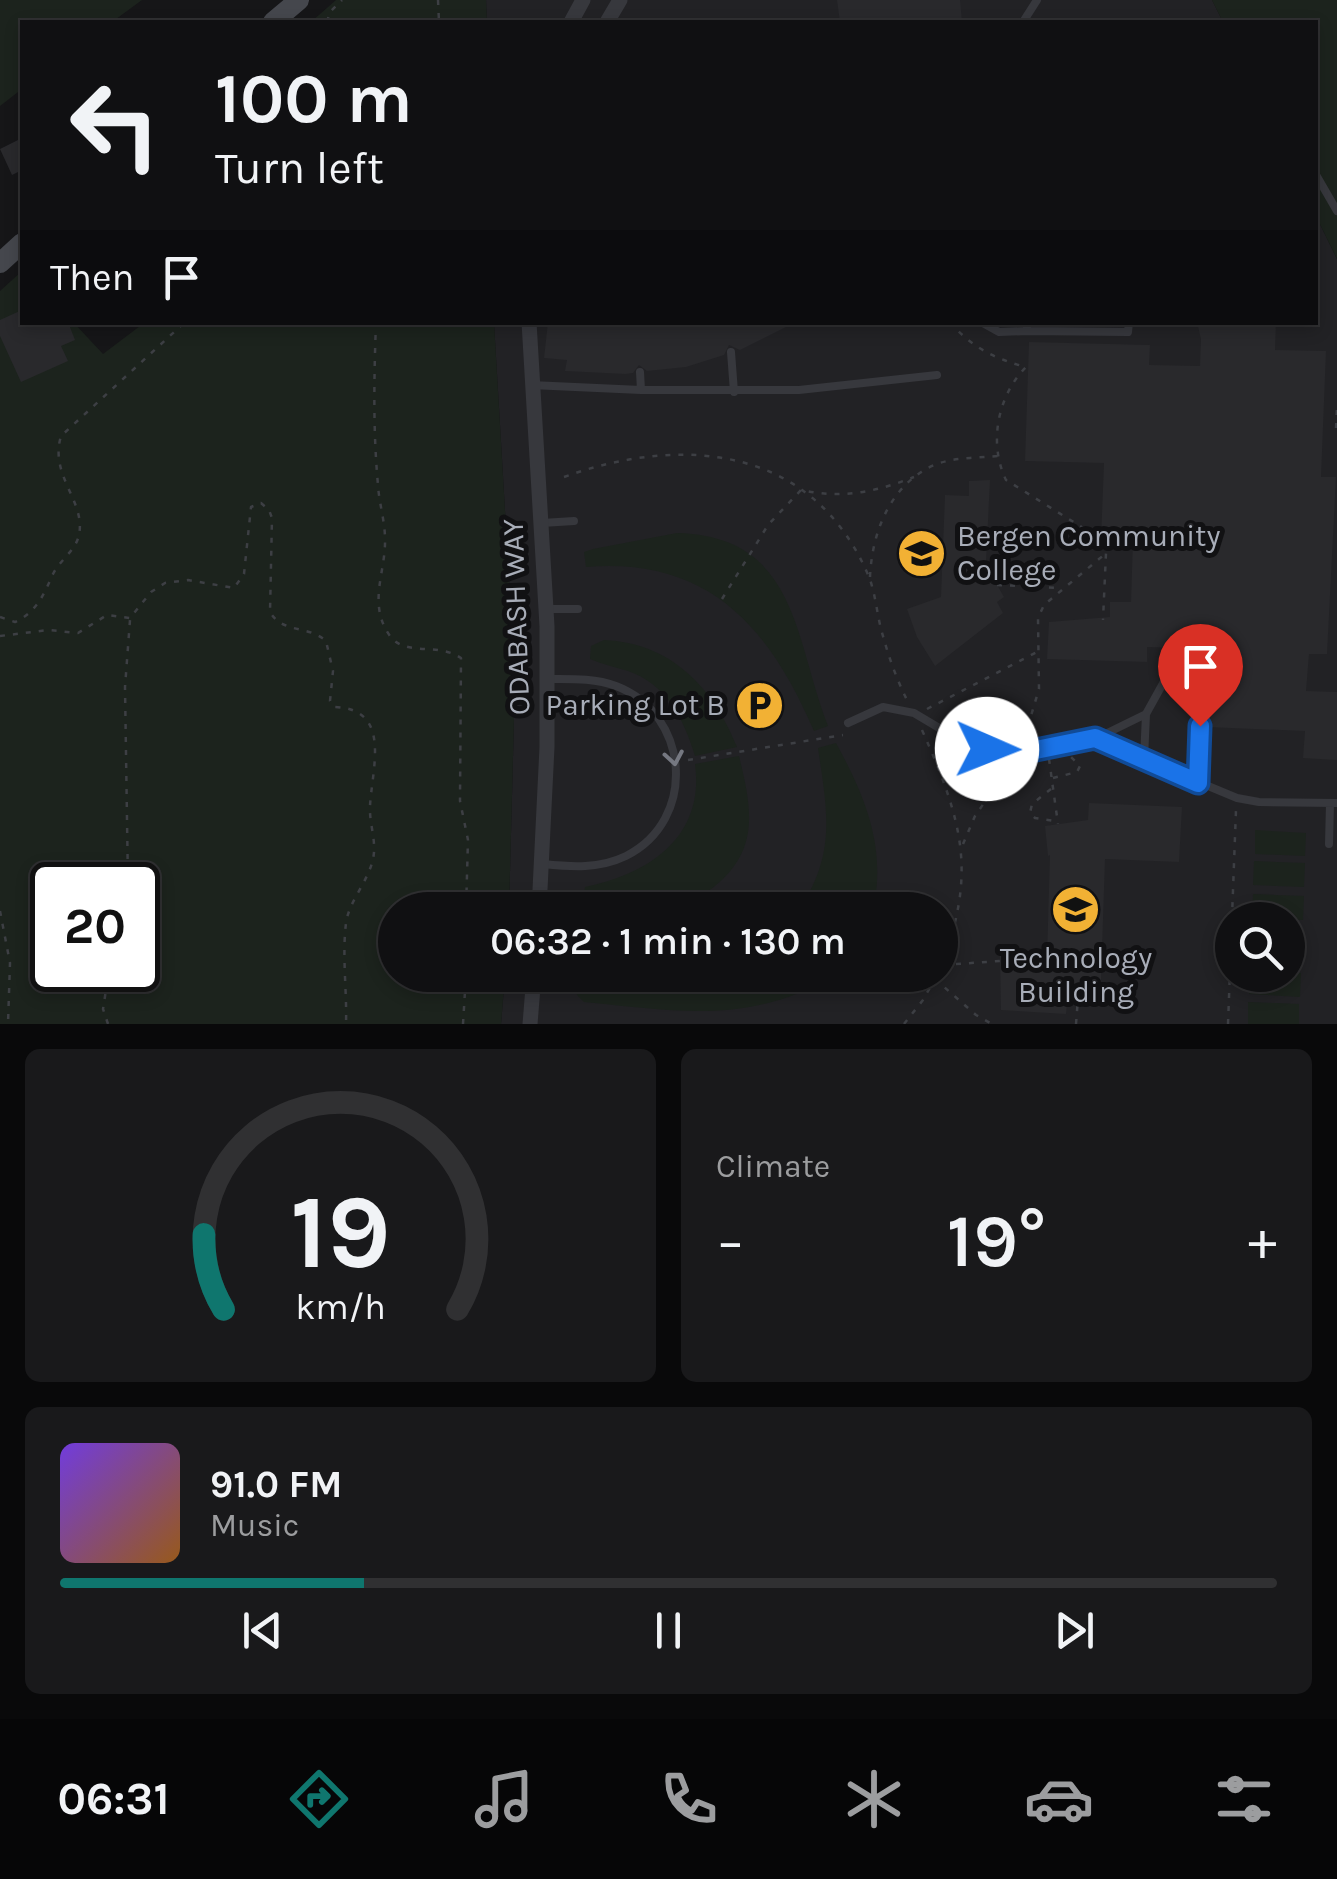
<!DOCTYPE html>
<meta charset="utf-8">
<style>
body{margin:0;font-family:Karla,sans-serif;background:#19191b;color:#f1f3f6;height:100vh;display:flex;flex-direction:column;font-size:38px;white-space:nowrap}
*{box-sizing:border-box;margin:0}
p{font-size:32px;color:#9c9d9f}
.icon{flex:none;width:55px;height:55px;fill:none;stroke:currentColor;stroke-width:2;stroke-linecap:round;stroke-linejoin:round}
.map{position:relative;height:1024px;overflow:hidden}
.details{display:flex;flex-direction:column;gap:25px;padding:25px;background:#09090a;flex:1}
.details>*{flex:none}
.top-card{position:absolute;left:20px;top:20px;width:1298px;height:305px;border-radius:0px;box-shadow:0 5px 15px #0003,0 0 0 2px #303032;background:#101012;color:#f1f3f6;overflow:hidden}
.buttons{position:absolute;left:1215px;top:902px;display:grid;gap:20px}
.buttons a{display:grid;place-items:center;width:90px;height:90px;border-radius:50%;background:#101012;box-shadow:0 5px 15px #0003,0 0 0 2px #303032;font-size:50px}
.speed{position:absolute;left:30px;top:862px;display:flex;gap:20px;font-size:50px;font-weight:700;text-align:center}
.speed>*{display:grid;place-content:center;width:130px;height:130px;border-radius:50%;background:#101012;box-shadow:0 5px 15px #0003,0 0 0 2px #303032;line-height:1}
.speed .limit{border:5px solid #111;border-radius:15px;background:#fff;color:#111}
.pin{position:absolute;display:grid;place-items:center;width:85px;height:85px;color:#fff;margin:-102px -42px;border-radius:50% 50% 50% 0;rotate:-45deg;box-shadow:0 0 10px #0007}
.pin .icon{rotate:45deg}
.me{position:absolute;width:110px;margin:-55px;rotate:91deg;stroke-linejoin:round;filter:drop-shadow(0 0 8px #0008)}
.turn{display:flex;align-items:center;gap:35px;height:210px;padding:0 30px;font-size:45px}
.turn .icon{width:130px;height:130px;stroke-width:2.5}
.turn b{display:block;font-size:70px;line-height:85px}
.then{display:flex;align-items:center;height:95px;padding:0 30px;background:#0003;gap:20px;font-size:38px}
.big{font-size:75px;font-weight:600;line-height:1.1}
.details .card{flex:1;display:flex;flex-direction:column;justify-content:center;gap:15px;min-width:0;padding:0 35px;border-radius:15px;background:#19191b}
.details .dial{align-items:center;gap:0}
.dial svg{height:260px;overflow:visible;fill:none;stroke:#303032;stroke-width:7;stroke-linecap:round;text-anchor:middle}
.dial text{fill:#f1f3f6;stroke:none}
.song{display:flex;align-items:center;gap:30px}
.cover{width:120px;height:120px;border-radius:15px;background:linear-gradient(135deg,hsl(260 70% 55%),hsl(30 70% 35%))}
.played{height:10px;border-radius:5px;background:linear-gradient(90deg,#0f766e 25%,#303032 25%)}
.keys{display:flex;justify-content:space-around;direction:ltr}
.heat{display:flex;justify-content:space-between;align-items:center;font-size:55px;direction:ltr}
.details .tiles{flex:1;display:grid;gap:25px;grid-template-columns:1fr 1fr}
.card:last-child{grid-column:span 2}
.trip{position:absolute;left:378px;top:892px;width:580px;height:100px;border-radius:50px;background:#101012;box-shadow:0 5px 15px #0003,0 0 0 2px #303032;font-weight:600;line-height:100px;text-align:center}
.menu{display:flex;height:160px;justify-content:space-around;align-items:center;background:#060607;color:#9c9d9f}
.menu .icon{width:70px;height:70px}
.menu .selected{color:#0f766e}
.menu b{font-size:45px;color:#f1f3f6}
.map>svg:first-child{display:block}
.built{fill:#222225;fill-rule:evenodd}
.green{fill:#1c231d;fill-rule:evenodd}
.building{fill:#29292c}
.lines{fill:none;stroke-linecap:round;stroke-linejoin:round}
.path{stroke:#3d3f44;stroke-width:2.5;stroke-dasharray:5 8;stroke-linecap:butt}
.lane{stroke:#37383d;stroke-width:8}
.street{stroke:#37383d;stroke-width:15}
.secondary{stroke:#45474d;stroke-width:20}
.oneway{stroke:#757881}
.route-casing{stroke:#114b97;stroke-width:25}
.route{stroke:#1a73e8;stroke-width:18}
.labels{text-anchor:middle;stroke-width:10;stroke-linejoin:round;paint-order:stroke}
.poi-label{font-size:30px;fill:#a8adb8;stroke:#111113;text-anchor:start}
.street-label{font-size:30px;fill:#a8adb8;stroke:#111113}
</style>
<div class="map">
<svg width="1337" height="1024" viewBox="0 0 1337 1024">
<rect width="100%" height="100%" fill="#161618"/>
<path class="built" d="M 486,0 L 1212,0 L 1223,22 L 487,22 Z
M 1315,214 L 1337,259 L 1337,1024 L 501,1024 L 505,975 L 940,975 L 940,910 L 509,910 L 515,681 L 494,323 L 1315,322 ZM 1232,920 L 1288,920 L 1288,975 L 1232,975 Z"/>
<path class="green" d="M 0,0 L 142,0 L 112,22 L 22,22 L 22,89 L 0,106 Z
M 336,0 L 486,0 L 487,22 L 311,22 Z
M 1212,0 L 1337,0 L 1337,259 L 1315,214 L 1315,22 L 1223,22 Z
M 22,271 L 22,322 L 74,323 L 103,354 L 144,323 L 494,323 L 515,681 L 509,910 L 395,910 L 395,975 L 505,975 L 501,1024 L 0,1024 L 0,291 ZM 52,885 L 138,885 L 138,970 L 52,970 Z
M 677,533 C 798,536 794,639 828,726 L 814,731 C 769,627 709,557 586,567 L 584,552 L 593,549 Z
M 604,640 C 671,643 713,687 737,747 L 695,756 C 684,719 666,684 628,671 C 615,667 602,664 590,659 L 591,646 Z
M 836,743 C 865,796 887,848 873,910 L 799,910 C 837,853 827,810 818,748 Z
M 739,756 C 750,802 760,843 723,879 C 711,890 698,900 683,902 C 653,908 619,901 589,900 L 584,896 L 585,887 C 649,874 705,837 695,764 Z
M 1255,830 L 1306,833 L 1305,856 L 1255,854 Z
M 1254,861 L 1305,863 L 1304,887 L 1253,885 Z
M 1253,894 L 1304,896 L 1303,920 L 1252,918 Z
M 1288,972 L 1301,973 L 1300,997 L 1249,994 L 1250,975 L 1288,975 Z
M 585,975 L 665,980 L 707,975 L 836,975 C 750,1024 684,1012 584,1002 L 577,995 L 576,983 Z
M 1248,1002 L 1299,1004 L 1299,1024 L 1248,1024 Z"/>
<path class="building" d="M 837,0 L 960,0 L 962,22 L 840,22 Z
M 22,138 L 22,170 L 12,175 L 0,149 Z
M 22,310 L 22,322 L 68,322 L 75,340 L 61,346 L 68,361 L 21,382 L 0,336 L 0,320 Z
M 548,322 L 796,322 L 740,350 L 729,345 L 724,355 L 686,367 L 647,371 L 639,365 L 633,373 L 625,374 L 565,371 L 567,360 L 544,358 Z
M 1197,322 L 1276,322 L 1275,350 L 1326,351 L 1321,477 L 1336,477 L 1327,654 L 1309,654 L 1306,691 L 1337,692 L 1337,760 L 1303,758 L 1305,731 L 1207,727 L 1210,649 L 1147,647 L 1147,662 L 1047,659 L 1049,622 L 1110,617 L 1110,602 L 1131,602 L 1133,539 L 1101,539 L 1104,463 L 1025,461 L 1029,342 L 1150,345 L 1149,365 L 1200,366 L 1201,339 Z
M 990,480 L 985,583 L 993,578 L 1004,597 L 997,602 L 1003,613 L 935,666 L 917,637 L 907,609 L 941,597 L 945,495 L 969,496 L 969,481 Z
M 1089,803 L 1182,807 L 1179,862 L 1105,859 L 1101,980 L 1089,980 L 1088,992 L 1068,992 L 1066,1014 L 1001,1010 L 1000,954 L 1047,956 L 1050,855 L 1048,856 L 1045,826 L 1088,820 Z"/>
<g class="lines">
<path class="path" d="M 438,0 L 439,22
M 327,22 L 330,12 L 342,0
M 376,322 C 374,377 373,431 378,485 C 379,503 385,521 385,539 C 386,572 367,604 390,636 C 406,657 438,642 461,658 L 460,801 L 468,840 L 466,910
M 950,322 C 971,347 995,359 1026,367 C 998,395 988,443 1006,480 L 1096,536 L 1106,553 L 1103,620
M 1336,428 L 1337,407
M 564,477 C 683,434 814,446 869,577 C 876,595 877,617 883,636 C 889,658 897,680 907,700
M 870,577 C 872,532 890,485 934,465 C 954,457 977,458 998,456
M 997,585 L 1061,588
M 722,599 L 768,525 L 801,490 C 842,499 876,492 914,477
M 0,617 L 15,622 C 37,612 44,594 53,574 C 60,560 76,550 79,535 C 86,501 49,476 61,436 L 185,322
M 0,636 L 48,630 L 78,633 L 107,615 L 130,618 L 151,592 L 165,583 L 188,580 L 234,588 L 244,574 L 251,507 L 261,503 L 269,510 L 272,518 L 270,612 C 283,634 309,625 326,641 L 333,671 L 330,701 L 335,707 C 392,709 372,768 370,806 C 369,824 377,841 373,859 C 368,882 349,901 346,923 C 342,956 347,991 346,1024
M 927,709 L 1037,652
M 922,730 C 962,820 978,873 940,968
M 1024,739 L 1039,689 L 1038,618 L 1044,605 L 1105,554
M 1049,759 L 1058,824
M 688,760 L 843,735
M 1053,778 L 1077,772 L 1080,766 L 1070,756
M 1051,789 L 1032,804 L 1030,813 L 1035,818 L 1055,821
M 963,844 L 975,816 L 991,793 L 1017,766
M 128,885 L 125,687 L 130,620
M 0,911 L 10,963 L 8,1024
M 943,965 L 1000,961
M 935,979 L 976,1015 L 992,1024
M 108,1024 L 103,1009 L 106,990 L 128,970
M 463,1024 L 466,975
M 904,1024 L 923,1000 L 937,975
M 1076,1024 L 1078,998
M 1228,1024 L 1236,810"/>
<path class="lane" d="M 1023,22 L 1037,0
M 1315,173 L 1337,211
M 981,322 L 999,332 L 1027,331 L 1027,322
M 1027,331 L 1128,332 L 1129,322
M 731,352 L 734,392
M 640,372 L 641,390
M 531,385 L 641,390 L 799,390 L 937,375
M 542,523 L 574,521
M 546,609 L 578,609
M 848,723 L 883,707 L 914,713 L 961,741 L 987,749 L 1021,753 L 1095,739 L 1237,798 L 1259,802 L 1337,803
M 1095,739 L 1146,714 L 1166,678 L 1186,667 L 1202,668 L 1198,783
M 1144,759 L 1146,714
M 1329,844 L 1330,803
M 543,864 C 572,867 599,869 626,856 C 698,820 690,714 616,686 C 595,678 571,679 548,679"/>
<path class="street" d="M 571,22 L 583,0
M 607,22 L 620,0
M 529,322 L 547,626 L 547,747 L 539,910
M 530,1024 L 534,975"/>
<path class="secondary" d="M 273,22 L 299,0
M 0,263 L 22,243"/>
</g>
<defs><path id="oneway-chevron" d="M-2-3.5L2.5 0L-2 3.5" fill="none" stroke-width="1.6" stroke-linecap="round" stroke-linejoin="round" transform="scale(2.5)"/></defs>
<use class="oneway" href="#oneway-chevron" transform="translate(674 758) rotate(80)"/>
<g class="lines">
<defs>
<path id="route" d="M 987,749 L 1021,753 L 1095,738 L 1198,783 L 1200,726"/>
</defs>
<use href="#route" class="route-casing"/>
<use href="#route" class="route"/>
</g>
<defs>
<symbol id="university-disc" viewBox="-11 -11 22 22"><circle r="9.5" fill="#f2b134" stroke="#111113"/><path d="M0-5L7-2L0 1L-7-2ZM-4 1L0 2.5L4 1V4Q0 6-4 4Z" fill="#111"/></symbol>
<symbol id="parking-disc" viewBox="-11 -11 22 22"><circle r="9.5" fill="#f2b134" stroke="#111113"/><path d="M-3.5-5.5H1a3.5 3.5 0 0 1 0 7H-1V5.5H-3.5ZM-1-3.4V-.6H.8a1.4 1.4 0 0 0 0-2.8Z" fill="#111"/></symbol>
</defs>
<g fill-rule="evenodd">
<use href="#university-disc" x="894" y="526" width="55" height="55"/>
<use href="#parking-disc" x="732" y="678" width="55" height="55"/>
<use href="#university-disc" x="1048" y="882" width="55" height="55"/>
</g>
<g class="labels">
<g class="poi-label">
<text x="957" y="546">Bergen Community<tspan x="957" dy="34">College</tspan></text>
<text x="725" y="715" text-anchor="end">Parking Lot B</text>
<text x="1076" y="968" text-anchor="middle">Technology<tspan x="1076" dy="34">Building</tspan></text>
</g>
<g class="street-label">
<text transform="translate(516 617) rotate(-92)" y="10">ODABASH WAY</text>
</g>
</g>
</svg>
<div class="buttons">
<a><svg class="icon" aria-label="search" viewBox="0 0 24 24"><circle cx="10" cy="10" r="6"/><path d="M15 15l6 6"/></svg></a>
</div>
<div class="speed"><div class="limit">20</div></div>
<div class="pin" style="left:1200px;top:726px;background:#d93025"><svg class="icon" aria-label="arrive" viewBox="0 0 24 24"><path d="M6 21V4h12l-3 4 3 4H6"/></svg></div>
<svg class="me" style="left:987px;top:749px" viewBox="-20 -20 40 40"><circle r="19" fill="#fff"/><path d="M0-13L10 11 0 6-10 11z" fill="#1a73e8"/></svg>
<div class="trip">06:32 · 1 min · 130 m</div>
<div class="top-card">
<div class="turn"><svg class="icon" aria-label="left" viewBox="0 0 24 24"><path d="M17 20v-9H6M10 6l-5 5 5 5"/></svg><div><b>100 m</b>Turn left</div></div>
<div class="then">Then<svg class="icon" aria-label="arrive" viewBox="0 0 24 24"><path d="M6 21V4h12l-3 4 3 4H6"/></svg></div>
</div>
</div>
<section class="details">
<div class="tiles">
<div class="card dial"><svg viewBox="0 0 100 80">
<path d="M14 69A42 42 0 1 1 86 69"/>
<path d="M14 69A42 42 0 0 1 8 46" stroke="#0f766e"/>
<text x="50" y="56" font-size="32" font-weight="700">19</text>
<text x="50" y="72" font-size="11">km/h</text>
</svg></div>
<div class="card"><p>Climate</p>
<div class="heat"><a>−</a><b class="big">19°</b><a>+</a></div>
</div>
<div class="card">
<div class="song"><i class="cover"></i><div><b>91.0 FM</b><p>Music</p></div></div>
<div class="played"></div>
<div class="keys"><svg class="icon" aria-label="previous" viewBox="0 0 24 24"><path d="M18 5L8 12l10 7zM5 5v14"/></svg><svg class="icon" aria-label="pause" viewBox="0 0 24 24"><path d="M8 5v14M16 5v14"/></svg><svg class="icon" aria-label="next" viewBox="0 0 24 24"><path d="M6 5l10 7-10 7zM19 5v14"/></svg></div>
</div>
</div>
</section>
<nav class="menu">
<b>06:31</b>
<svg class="icon selected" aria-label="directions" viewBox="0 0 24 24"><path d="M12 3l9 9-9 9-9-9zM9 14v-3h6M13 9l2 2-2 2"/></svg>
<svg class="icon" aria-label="music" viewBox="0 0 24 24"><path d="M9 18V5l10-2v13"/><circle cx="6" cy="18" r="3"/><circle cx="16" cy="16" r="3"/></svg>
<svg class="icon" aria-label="phone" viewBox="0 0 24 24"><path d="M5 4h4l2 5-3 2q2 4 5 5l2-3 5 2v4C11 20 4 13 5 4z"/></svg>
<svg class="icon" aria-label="climate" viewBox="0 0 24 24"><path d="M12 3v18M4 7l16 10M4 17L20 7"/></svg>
<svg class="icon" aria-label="car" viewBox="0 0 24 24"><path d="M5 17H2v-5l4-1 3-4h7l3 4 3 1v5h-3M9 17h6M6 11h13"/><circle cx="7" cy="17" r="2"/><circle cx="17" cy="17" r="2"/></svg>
<svg class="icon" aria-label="filters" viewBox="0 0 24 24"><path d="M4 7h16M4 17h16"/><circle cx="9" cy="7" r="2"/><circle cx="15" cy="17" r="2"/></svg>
</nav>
